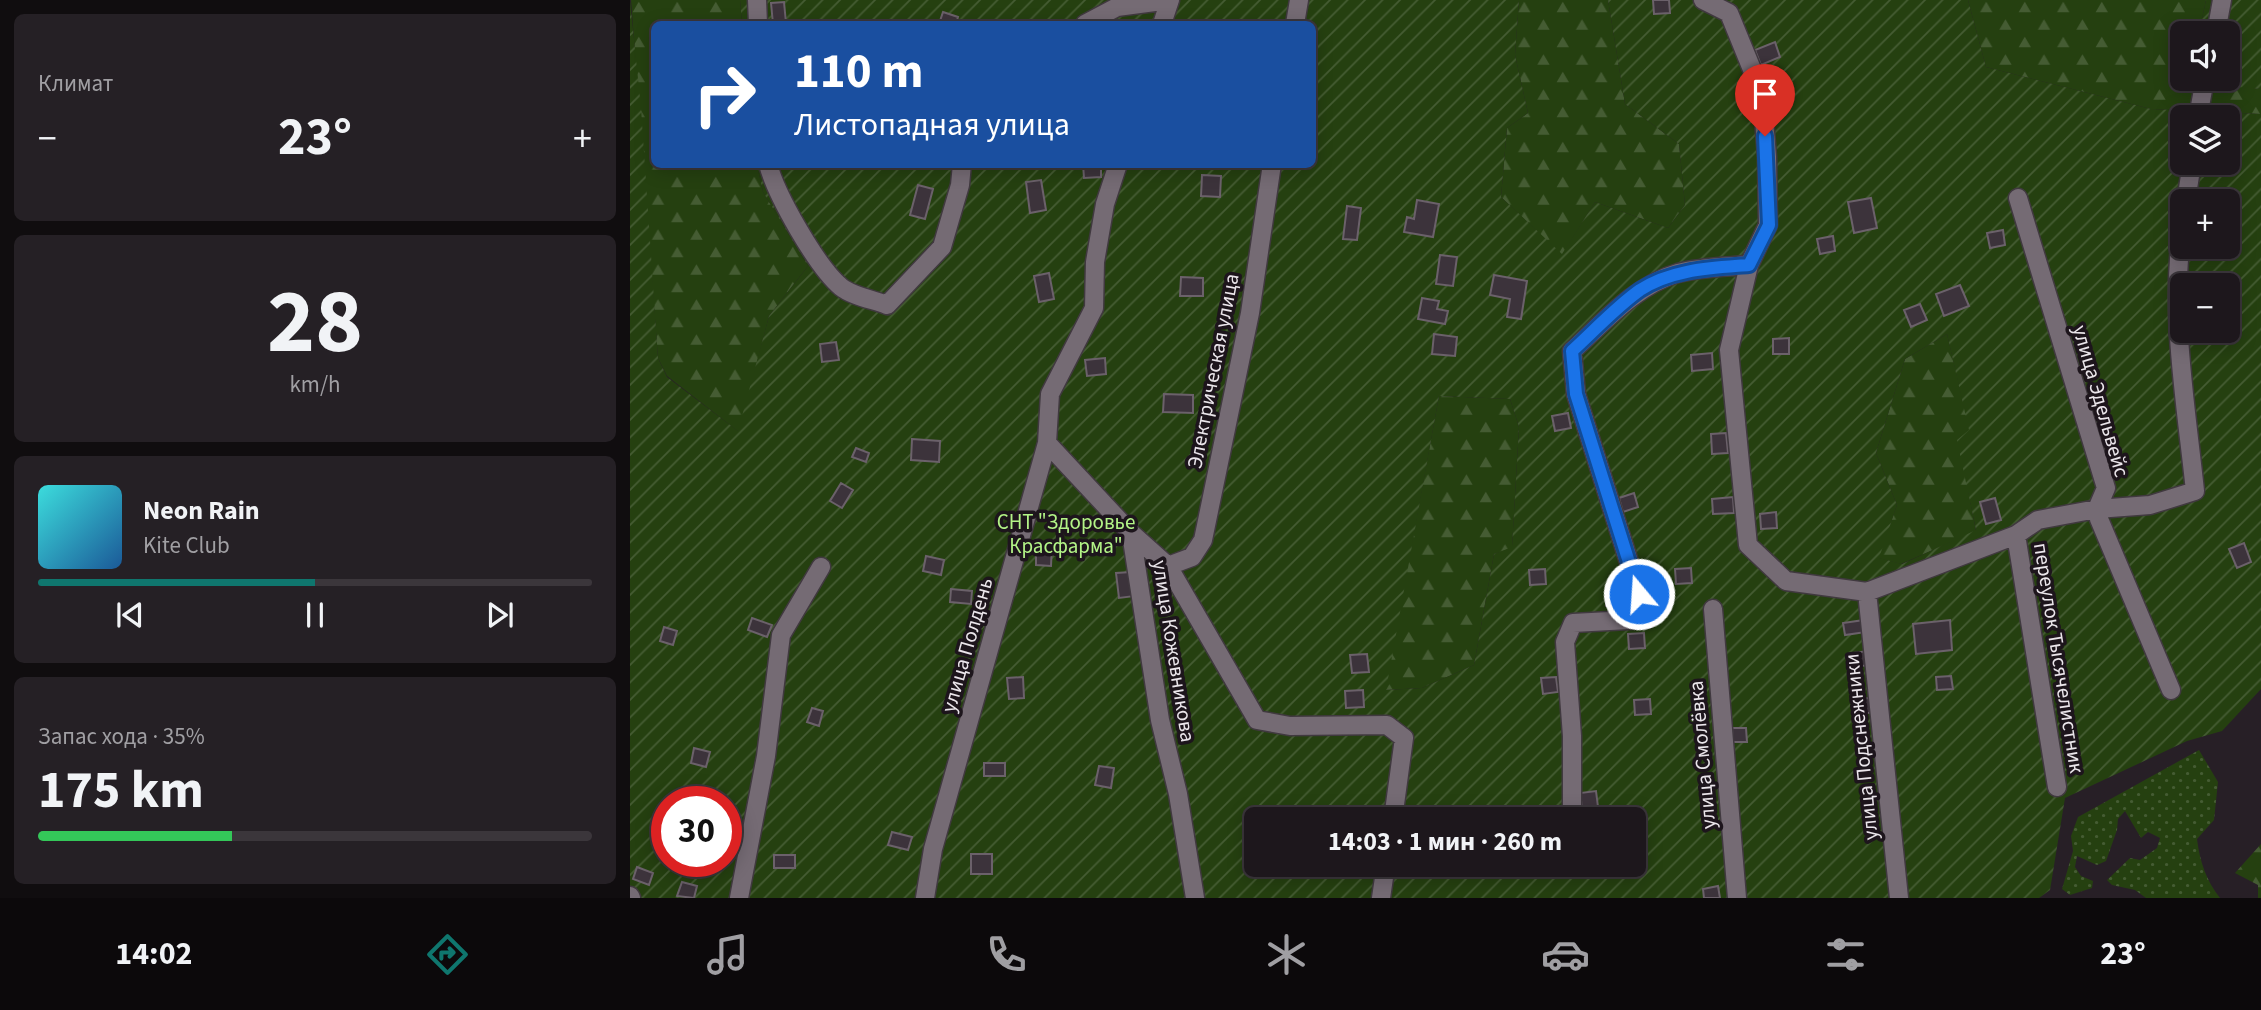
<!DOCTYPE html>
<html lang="ru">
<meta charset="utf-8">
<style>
body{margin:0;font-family:"Source Sans 3",sans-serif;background:#252025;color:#f1f3f6;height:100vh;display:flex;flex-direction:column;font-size:26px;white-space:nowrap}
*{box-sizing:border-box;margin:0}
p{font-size:23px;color:#a09fa3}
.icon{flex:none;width:38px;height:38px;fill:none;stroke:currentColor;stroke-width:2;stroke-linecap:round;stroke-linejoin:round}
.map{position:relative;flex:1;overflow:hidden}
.panel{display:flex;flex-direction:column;gap:14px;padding:14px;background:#100d0f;width:630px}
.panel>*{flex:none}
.top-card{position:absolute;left:21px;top:21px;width:665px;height:147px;border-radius:10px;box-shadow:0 4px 18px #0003,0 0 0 2px #3b363b;background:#1a4fa0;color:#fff;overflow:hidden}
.buttons{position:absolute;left:1540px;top:21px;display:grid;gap:14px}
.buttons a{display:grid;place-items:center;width:70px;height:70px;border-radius:10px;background:#1d171c;box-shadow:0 4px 18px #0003,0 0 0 2px #3b363b;font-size:35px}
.speed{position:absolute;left:21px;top:786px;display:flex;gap:14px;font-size:35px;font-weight:700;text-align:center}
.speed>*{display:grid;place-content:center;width:91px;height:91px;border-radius:50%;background:#1d171c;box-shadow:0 4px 18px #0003,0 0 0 2px #3b363b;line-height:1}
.speed .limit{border:10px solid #d22;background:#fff;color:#111}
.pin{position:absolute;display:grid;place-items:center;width:60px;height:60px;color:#fff;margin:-72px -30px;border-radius:50% 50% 50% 0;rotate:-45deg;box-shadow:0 0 7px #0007}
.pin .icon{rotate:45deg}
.me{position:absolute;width:77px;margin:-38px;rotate:342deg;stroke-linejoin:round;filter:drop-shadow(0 0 5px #0008)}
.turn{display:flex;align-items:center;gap:24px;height:147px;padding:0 28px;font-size:32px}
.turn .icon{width:91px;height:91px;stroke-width:2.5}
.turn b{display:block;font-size:49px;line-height:60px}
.big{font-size:52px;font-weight:700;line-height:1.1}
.panel .tile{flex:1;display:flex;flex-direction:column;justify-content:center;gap:10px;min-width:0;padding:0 24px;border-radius:10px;background:#252025}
.panel .dial{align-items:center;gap:0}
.dial b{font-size:91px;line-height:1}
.song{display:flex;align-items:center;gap:21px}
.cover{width:84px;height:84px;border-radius:10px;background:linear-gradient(135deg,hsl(180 70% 55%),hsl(210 70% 35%))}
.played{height:7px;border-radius:4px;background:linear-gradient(90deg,#0f766e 50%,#3b363b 50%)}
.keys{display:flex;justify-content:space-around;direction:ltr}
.heat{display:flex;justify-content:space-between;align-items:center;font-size:38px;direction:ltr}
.charge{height:10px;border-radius:5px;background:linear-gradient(90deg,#34c759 35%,#3b363b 0)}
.trip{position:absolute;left:614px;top:807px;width:402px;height:70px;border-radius:10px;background:#1d171c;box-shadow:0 4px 18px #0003,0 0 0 2px #3b363b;font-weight:700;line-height:70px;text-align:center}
.menu{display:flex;height:112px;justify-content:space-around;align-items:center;background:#0c090b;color:#a09fa3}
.menu .icon{width:49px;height:49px}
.menu .current{color:#0f766e}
.menu b{font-size:32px;color:#f1f3f6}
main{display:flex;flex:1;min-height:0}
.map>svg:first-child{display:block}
.grass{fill:url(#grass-dots)}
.forest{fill:url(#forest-firs)}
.garden{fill:url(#garden-furrows);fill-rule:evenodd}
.building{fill:#3c333b;stroke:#6b616a;stroke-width:2}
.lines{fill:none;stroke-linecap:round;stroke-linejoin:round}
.minor-casing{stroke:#40393f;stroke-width:21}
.minor{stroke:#756b74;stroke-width:18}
.route-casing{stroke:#114b97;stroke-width:18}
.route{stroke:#1a73e8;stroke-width:12}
.labels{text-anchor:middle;stroke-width:7;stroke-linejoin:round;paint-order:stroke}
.street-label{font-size:21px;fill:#ebe6eb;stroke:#1d151c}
.park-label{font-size:21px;fill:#b3f487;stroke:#1d151c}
</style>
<main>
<section class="panel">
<div class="tile"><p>Климат</p>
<div class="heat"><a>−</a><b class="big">23°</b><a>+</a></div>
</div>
<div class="tile dial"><b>28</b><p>km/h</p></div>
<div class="tile">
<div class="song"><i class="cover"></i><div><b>Neon Rain</b><p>Kite Club</p></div></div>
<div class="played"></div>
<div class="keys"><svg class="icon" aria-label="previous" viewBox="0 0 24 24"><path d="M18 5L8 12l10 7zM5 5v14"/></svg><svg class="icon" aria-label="pause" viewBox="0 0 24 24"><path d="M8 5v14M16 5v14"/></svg><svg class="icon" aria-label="next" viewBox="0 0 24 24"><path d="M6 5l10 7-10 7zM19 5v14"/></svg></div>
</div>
<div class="tile"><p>Запас хода · 35%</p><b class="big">175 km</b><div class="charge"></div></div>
</section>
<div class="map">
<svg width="1631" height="898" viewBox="0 0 1631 898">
<defs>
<pattern id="grass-dots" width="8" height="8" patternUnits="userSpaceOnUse" patternTransform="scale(1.75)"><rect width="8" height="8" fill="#254010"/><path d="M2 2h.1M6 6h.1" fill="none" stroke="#455c33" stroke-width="1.8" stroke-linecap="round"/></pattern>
<pattern id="forest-firs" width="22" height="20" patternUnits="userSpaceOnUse" patternTransform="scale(1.75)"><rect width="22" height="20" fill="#254010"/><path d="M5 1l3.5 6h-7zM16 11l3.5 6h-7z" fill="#455c33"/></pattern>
<pattern id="garden-furrows" width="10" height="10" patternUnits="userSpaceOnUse" patternTransform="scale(1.75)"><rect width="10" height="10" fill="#254010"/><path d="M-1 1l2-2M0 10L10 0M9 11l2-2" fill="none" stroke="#455c33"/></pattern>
</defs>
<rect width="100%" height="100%" fill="#271f26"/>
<path class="grass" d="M 1569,750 L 1588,782 L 1584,820 L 1567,839 C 1570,862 1576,880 1590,898 L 1516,898 L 1505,890 L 1482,885 L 1477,880 L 1500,858 L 1510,860 L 1527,848 L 1530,838 L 1518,832 L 1511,838 L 1495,811 L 1488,819 L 1487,830 L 1476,861 L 1467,865 L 1447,856 L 1445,867 L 1451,876 L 1463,881 L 1462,888 L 1440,895 L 1432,889 L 1443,851 L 1441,836 L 1448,817 Z"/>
<path class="forest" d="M 1,0 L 110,0 L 112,24 L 24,24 L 24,164 L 127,165 L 133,192 L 178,266 L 139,316 L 109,432 L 37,376 L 28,358 Z
M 889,0 L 978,0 L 995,104 L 1049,144 L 1055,205 L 1038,228 L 965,202 L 932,255 L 871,197 L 877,128 L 898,113 L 885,55 Z
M 1338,0 L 1576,0 L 1569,33 L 1552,33 L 1552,79 L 1631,89 L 1631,114 L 1521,109 L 1356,67 Z
M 1317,334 L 1340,431 L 1338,490 L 1346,531 L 1271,564 L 1248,558 L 1267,505 L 1246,453 L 1275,359 Z
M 809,396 L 880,399 L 889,427 L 882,548 L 864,554 L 844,665 L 792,688 L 755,690 Z
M 1631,844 L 1631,898 L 1628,898 L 1628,885 L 1605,873 Z"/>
<path class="garden" d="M 0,0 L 11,108 L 28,358 L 37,377 L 108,431 L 139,316 L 178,266 L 133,192 L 127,165 L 682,164 L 682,24 L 112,24 L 110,0 L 889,0 L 885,55 L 898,113 L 877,128 L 871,197 L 932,254 L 965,202 L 1038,228 L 1055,205 L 1049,144 L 995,104 L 978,0 L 1338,0 L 1356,67 L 1521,109 L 1631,114 L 1631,689 L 1592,731 L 1557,741 L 1435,798 L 1420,890 L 1409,898 L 0,898 ZM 1552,117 L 1598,117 L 1598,163 L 1552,163 ZM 1552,201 L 1598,201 L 1598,247 L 1552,247 ZM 1552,285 L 1598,285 L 1598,331 L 1552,331 ZM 1317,334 L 1339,430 L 1327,440 L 1346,530 L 1272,564 L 1249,558 L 1267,505 L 1246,453 L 1275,359 ZM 809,396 L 880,399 L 889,427 L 882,547 L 864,554 L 844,665 L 792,688 L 756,690 ZM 37,802 L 96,802 L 96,861 L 37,861 ZM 626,819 L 1004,819 L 1004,864 L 626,864 Z
M 1576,0 L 1631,0 L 1631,89 L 1581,85 L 1571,79 L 1598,79 L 1598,33 L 1569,33 Z"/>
<path class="building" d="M 1023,0 L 1039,0 L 1040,13 L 1024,14 Z
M 154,2 L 156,23 L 143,24 L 141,3 Z
M 313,12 L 328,17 L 326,24 L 309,24 Z
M 1145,42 L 1150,57 L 1131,65 L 1125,50 Z
M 453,164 L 471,164 L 471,177 L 454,178 Z
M 572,175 L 591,176 L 590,197 L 571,196 Z
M 411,180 L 416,210 L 400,213 L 396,182 Z
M 288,185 L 303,189 L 295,219 L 280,215 Z
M 1241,198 L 1247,228 L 1224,233 L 1218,202 Z
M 787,200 L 809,204 L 803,237 L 774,232 L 777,217 L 784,219 Z
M 717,206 L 731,208 L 727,240 L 713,239 Z
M 1373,230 L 1375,245 L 1360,248 L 1357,233 Z
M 1203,236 L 1205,251 L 1190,254 L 1187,239 Z
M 810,255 L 827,257 L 823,286 L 806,284 Z
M 419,273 L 424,299 L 409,302 L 404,276 Z
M 864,275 L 897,281 L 891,319 L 877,317 L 880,299 L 860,295 Z
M 551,277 L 573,278 L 573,296 L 550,296 Z
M 1330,285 L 1339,306 L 1314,316 L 1306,294 Z
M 792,298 L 809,301 L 807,309 L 818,311 L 815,324 L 788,319 Z
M 1290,304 L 1297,320 L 1281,327 L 1274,310 Z
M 804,334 L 827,337 L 825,356 L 802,354 Z
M 1159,338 L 1159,354 L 1143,354 L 1143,339 Z
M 206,342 L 209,360 L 192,362 L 190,344 Z
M 1082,353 L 1083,369 L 1062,371 L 1061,355 Z
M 475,358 L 476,374 L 457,376 L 455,360 Z
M 534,394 L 563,395 L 563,413 L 533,412 Z
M 938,413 L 941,428 L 925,431 L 922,416 Z
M 1096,433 L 1098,453 L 1082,454 L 1081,434 Z
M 282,439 L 310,441 L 309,462 L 281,460 Z
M 226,448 L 239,453 L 236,462 L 222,457 Z
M 211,483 L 223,490 L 212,508 L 200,501 Z
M 1004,493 L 1008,507 L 993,512 L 989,498 Z
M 1103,497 L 1104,513 L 1083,514 L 1082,499 Z
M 1365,498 L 1371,520 L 1356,524 L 1350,502 Z
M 1146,512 L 1147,528 L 1131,529 L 1130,514 Z
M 1614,543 L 1621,562 L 1607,568 L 1599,549 Z
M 406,544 L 422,544 L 421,566 L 406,565 Z
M 296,556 L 314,560 L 311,575 L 293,571 Z
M 1061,568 L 1062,583 L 1046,584 L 1045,569 Z
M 915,569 L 916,584 L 900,585 L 899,570 Z
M 501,572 L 505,596 L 489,598 L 486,573 Z
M 321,589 L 342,591 L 341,604 L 320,602 Z
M 991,589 L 992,605 L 976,606 L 976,590 Z
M 122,618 L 142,625 L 137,637 L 118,630 Z
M 1234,620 L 1236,632 L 1215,635 L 1213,623 Z
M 1320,620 L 1322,650 L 1286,654 L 1283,624 Z
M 34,627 L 47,631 L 43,645 L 30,641 Z
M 1014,633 L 1015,648 L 999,649 L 998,634 Z
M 1238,651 L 1240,665 L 1224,667 L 1222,653 Z
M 737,654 L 739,672 L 722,673 L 720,655 Z
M 1321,676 L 1323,689 L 1307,690 L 1306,677 Z
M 393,677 L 394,698 L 379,699 L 377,678 Z
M 926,677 L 928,692 L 913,694 L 911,678 Z
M 733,690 L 734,707 L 716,708 L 715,691 Z
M 1244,697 L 1247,712 L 1229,714 L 1227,700 Z
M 1020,699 L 1021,714 L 1005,715 L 1004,700 Z
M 182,708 L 193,711 L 189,726 L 177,722 Z
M 1102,728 L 1116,728 L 1117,742 L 1103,742 Z
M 64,748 L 80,752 L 76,767 L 61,763 Z
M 354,763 L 375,763 L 375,776 L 354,776 Z
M 469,766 L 484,768 L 481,788 L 465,785 Z
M 966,791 L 968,807 L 952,808 L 950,793 Z
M 639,807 L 657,807 L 657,819 L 639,819 Z
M 262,832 L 282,837 L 278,850 L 258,845 Z
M 341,854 L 362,854 L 362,874 L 341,874 Z
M 618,854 L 626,854 L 626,864 L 635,864 L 634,873 L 617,872 Z
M 144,855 L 165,855 L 165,868 L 144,868 Z
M 733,864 L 749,864 L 748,877 L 732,875 Z
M 948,864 L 964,864 L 965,875 L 949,877 Z
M 7,867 L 23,873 L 19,885 L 3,879 Z
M 52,882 L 67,886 L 64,898 L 47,896 Z
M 1088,886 L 1090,898 L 1074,898 L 1073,889 Z"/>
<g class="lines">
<defs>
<path id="minor" d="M 127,0 L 128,24
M 1073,0 L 1099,13 L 1132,94 L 1137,157 L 1138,225 L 1119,265 L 1099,350 L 1118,545 L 1156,581 L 1237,592 L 1386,535 L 1408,520 L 1467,509 L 1520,505 L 1565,491 C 1556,405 1540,315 1552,229
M 455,24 L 487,7 L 540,0
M 532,24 L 540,0
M 665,24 L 669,0
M 1586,33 L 1592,0
M 1568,117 L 1575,79
M 138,164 C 146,195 187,267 211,287 C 222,296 244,300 257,305 L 312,247 L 330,185 L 332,164
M 1388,198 L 1476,488 L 1467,509 L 1469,519 L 1541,690
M 1556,201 L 1562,163
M 417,443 L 501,533 L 530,720 L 548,794 L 565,898
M 501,533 L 538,566 L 627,720 L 660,726 L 757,725 L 774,738 L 763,819
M 1386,535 L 1427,787
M 538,566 L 562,557 L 573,540 L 620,313 L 642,164
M 1237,592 L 1269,898
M 1083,609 L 1107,898
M 942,819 L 942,736 L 935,642 L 943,623 L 1017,619 L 946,394 L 942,351 C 973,323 1006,285 1048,273 C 1071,267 1095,267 1119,265
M 0,896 L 1,898
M 109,898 L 136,756 L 151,635 L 191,567
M 295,898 L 303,849 L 417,443 L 420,394 L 464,308 L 465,262 L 475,204 L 488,164
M 751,898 L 756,864"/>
</defs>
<use href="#minor" class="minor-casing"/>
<use href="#minor" class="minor"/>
</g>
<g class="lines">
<defs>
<path id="route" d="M 1009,594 L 946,394 L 942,351 C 964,331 986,307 1010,290 C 1042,269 1082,268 1119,265 L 1139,225 L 1135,136"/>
</defs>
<use href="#route" class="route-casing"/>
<use href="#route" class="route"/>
</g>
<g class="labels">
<g class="street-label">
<text transform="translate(583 371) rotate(-79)" y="7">Электрическая улица</text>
<text transform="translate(1471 401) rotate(74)" y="7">улица Эдельвейс</text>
<text transform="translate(337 645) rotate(-74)" y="7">улица Полдень</text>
<text transform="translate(544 651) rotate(81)" y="7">улица Кожевникова</text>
<text transform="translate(1429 658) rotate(81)" y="7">переулок Тысячелистник</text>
<text transform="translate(1231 747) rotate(-96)" y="7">улица Подснежники</text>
<text transform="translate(1072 755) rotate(-95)" y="7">улица Смолёвка</text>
</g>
<g class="park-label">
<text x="436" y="529">СНТ "Здоровье<tspan x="436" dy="24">Красфарма"</tspan></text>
</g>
</g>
</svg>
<div class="buttons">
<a><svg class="icon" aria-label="sound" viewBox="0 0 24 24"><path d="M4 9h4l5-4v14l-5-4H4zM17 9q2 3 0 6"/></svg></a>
<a><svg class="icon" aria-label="layers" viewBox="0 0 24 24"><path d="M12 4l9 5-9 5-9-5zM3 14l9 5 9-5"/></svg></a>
<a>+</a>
<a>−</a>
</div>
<div class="speed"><div class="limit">30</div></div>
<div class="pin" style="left:1135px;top:136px;background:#d93025"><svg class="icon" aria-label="arrive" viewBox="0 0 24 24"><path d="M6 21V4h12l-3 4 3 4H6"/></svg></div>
<svg class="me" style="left:1009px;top:594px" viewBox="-20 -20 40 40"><circle r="17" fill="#1a73e8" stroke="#fff" stroke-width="3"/><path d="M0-11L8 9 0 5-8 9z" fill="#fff"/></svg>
<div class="trip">14:03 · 1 мин · 260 m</div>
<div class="top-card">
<div class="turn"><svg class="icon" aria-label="right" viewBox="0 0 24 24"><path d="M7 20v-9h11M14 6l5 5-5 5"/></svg><div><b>110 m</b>Листопадная улица</div></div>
</div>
</div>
</main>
<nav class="menu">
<b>14:02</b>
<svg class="icon current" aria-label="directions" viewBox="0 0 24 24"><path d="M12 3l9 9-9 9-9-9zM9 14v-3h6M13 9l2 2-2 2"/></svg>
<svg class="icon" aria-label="music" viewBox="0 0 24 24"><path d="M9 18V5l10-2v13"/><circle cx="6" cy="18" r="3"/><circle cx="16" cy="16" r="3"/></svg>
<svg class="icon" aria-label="phone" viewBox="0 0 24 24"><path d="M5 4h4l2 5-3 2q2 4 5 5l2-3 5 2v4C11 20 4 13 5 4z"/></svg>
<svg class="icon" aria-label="climate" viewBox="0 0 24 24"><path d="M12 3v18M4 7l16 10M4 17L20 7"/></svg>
<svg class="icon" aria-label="car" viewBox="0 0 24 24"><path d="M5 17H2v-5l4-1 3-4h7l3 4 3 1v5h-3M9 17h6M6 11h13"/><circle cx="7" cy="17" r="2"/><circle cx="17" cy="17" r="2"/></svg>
<svg class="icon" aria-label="filters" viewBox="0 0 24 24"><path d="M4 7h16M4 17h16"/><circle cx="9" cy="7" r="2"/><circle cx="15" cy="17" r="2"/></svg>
<b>23°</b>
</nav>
